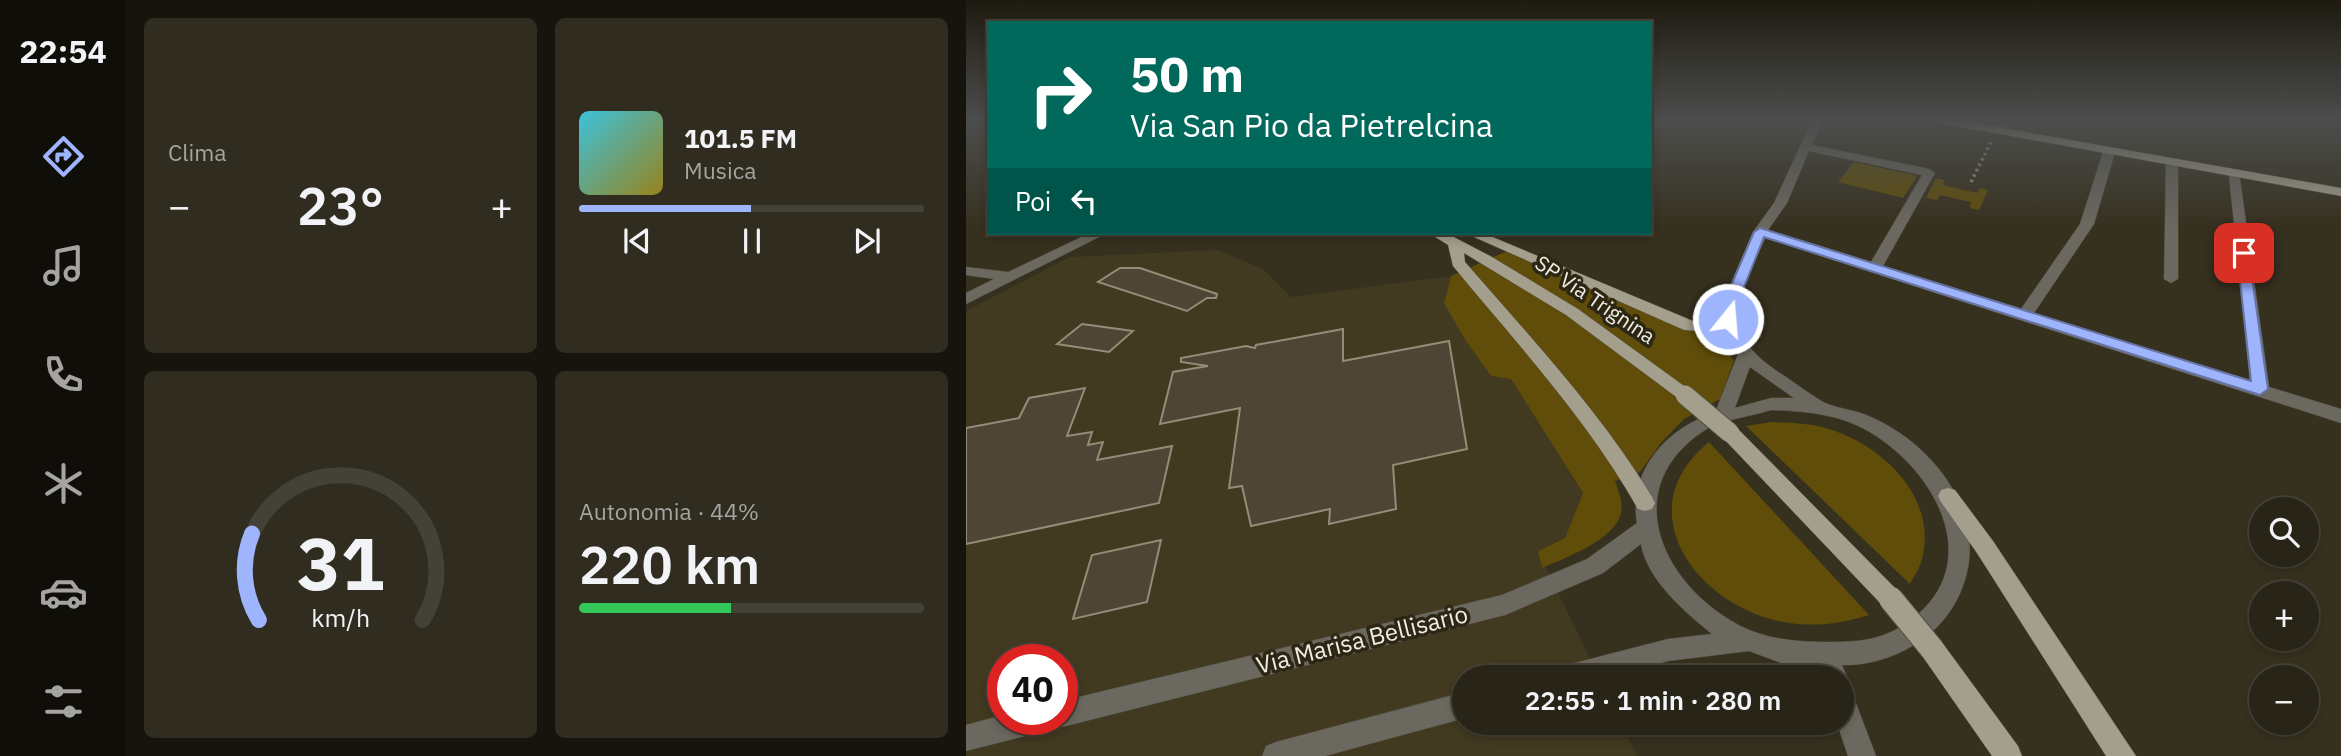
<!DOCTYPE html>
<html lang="it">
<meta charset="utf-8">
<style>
body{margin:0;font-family:"IBM Plex Sans",sans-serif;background:#302c20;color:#f1f3f6;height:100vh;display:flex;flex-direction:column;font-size:26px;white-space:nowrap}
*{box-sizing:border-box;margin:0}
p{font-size:23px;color:#a5a4a1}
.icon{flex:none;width:38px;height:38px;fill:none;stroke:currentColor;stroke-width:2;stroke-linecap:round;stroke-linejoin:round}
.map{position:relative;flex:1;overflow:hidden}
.panel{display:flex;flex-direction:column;gap:18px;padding:18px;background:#16140d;width:840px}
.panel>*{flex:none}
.hud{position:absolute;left:21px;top:21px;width:665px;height:214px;border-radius:0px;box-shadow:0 4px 10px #0003,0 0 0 2px #444136;background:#00695c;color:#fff;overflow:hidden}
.tools{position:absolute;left:1283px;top:497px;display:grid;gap:14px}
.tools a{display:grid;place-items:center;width:70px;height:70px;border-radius:50%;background:#282417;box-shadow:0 4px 10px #0003,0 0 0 2px #444136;font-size:35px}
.speed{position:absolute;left:21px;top:644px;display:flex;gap:14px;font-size:35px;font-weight:700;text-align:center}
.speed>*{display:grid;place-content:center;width:91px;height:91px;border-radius:50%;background:#282417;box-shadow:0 4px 10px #0003,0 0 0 2px #444136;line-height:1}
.speed .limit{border:10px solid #d22;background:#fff;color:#111}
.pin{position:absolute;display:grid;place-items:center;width:60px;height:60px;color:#fff;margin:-30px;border-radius:14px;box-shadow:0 4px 10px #0006}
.me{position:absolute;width:77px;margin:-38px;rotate:17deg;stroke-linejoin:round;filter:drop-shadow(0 0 5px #0008)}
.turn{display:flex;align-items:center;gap:24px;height:147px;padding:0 28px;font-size:32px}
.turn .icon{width:91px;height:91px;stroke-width:2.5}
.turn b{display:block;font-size:49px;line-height:60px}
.then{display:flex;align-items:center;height:66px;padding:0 28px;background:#0003;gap:14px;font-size:26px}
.big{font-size:52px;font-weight:600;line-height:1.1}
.panel .widget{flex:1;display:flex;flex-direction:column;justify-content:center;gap:10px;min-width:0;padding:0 24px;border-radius:10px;background:#302c20}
.panel .dial{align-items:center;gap:0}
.dial svg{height:182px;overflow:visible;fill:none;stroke:#444136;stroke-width:7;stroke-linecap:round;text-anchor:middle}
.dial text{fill:#f1f3f6;stroke:none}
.song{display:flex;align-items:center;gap:21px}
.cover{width:84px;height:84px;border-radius:10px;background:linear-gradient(135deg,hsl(190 70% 55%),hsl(50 70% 35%))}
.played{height:7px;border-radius:4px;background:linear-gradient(90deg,#9eb4fd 50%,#444136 50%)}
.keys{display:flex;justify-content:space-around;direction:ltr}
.heat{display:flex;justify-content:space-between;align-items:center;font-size:38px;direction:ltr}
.charge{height:10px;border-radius:5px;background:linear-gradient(90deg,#34c759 44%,#444136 0)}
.panel .tiles{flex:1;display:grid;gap:18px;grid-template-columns:repeat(2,1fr)}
.trip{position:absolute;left:486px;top:665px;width:402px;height:70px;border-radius:35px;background:#282417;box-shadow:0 4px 10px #0003,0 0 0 2px #444136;font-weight:600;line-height:70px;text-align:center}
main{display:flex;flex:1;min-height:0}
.tabs{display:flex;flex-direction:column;width:126px;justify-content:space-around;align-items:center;background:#100e09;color:#a5a4a1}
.tabs .icon{width:49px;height:49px}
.tabs .current{color:#9eb4fd}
.tabs b{font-size:32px;color:#f1f3f6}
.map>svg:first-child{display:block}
.built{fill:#413920;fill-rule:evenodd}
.green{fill:#604d09}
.building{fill:#4d4634;stroke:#938c78;stroke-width:2}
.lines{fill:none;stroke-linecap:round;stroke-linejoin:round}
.minor-casing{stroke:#544e3e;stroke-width:1}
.major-casing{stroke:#544e3e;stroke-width:1}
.path{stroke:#9a9688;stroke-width:3.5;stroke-dasharray:2.5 3.5;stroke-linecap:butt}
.minor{fill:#6b685f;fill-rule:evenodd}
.major{fill:#a49e8d;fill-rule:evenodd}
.major-bridge-far1-casing{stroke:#544e3e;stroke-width:21;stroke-linecap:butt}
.major-bridge-casing{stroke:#544e3e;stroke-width:26;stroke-linecap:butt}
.major-bridge-far1{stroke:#a49e8d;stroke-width:19}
.major-bridge{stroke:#a49e8d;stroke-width:24}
.route{fill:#9eb4fd;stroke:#6775a4;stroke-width:2}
.labels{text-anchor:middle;stroke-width:7;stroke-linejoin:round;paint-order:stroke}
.street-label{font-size:21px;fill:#efece1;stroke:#2c2615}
.near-street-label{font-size:24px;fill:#efece1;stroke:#2c2615}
</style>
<main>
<nav class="tabs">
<b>22:54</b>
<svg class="icon current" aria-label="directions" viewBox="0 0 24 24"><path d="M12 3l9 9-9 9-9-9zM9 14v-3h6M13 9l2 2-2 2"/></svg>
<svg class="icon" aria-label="music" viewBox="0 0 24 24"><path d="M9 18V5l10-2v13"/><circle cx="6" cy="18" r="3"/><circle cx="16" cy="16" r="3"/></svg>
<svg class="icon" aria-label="phone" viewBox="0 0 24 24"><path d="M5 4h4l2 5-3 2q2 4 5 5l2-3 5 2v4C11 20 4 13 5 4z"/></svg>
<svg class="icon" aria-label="climate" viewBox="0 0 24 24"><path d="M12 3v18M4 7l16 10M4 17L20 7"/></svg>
<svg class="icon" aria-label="car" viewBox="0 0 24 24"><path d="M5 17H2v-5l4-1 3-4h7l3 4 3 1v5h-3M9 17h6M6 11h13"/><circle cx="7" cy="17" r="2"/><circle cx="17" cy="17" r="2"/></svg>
<svg class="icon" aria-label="filters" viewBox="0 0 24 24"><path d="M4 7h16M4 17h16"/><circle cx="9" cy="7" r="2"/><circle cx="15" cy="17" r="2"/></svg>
</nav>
<section class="panel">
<div class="tiles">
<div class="widget"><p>Clima</p>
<div class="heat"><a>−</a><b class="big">23°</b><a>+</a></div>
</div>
<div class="widget">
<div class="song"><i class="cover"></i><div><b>101.5 FM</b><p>Musica</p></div></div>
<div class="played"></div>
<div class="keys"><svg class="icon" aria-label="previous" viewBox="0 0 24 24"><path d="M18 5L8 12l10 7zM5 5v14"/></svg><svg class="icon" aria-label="pause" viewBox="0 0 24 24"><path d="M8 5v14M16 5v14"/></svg><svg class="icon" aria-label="next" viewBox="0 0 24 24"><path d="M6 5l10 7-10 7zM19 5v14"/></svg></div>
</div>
<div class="widget dial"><svg viewBox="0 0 100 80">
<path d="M14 69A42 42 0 1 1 86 69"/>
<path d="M14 69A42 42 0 0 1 11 31" stroke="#9eb4fd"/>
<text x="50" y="56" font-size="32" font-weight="700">31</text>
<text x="50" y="72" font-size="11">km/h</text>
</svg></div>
<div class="widget"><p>Autonomia · 44%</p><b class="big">220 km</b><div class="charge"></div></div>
</div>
</section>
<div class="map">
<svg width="1375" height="756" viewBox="0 0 1375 756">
<rect width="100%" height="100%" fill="#36301f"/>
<path class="built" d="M 252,250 L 297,269 L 325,297 L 485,276 L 478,303 L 545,379 L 617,493 L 599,538 L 572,551 L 633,677 L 499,677 L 499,723 L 655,723 L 671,756 L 0,756 L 0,311 L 104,257 ZM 37,660 L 96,660 L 96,719 L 37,719 Z"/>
<path class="green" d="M 888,162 L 951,176 L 937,198 L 872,182 Z
M 970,178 L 978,180 L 977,185 L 1011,193 L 1014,188 L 1022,190 L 1013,210 L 1004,208 L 1005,202 L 974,195 L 971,200 L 960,198 Z
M 541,251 L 750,339 L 768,361 L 754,399 L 718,419 L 695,443 L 674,472 L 649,481 C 653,491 657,502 655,513 C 649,540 599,558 576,568 L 572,551 L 599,538 L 617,493 L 545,379 L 525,376 L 498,338 L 478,303 L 485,276 Z
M 806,422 C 824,423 842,423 860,428 C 915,444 972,496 956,559 C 954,568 948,576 944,584 L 780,426 Z
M 743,442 L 903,615 C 871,625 841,628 808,620 C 725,599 663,507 743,442 Z"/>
<path class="building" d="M 154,268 L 174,268 L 251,294 L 250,298 L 241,298 L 221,311 L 132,282 Z
M 116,324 L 167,331 L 143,352 L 91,344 Z
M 377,329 L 377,361 L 483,341 L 501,449 L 427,465 L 430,509 L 363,524 L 364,509 L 285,526 L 276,486 L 263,488 L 274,408 L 194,424 L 207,372 L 242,366 L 215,362 L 215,358 L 280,346 L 289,348 L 290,345 Z
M 119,388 L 101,436 L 126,432 L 122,445 L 137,442 L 131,460 L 206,446 L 193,503 L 0,544 L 0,428 L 53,418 L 63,398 Z
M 195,540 L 181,602 L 107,619 L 126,555 Z"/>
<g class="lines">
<defs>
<path id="minor" d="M 846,121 L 856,121 L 846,145 L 963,169 L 969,173 L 917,266 L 1055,309 L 1114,224 L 1137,152 L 1147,150 L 1149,152 L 1128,224 L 1068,313 L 1284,381 L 1263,175 L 1269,171 L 1273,172 L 1303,387 L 1375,409 L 1375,423 L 799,238 C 787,268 761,306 777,337 C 786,354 804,367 820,377 C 832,385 846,396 859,403 C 873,409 891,410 905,417 C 953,438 998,485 1003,539 C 1007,572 992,608 968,630 C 944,652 909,666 876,665 L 881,677 L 877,686 L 877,677 L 856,677 L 851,665 L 821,665 L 783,651 L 702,661 L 644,677 L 589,677 L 592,668 L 601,665 L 702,639 L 746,634 C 719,612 681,580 675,544 L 637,573 L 539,615 L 96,727 L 87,723 L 84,728 L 75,732 L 0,751 L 0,725 L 37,715 L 37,719 L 96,719 L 96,701 L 536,595 L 621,559 L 671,523 C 662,471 701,427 749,413 L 772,354 L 756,324 L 755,307 L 787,232 L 808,203 ZM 843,151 L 956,175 L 905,262 L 802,230 L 821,203 ZM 784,367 L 828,398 L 805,398 L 769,408 ZM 805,410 C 838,411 873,414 902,431 C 973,472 1024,571 936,626 C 912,641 889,642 861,642 C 829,642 797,639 769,623 C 693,580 653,486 739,430 C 754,420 787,416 805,410 Z
M 1034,121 L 1044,121 L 1041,132 L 1035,135 L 1029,132 Z
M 1206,160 L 1212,164 L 1212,279 L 1205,283 L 1198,279 L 1200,164 Z
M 124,233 L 141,233 L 0,304 L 0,293 L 28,279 L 0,275 L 0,267 L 42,272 Z
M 877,689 L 886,693 L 910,756 L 882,756 L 871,723 L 877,723 Z
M 499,692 L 499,718 L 359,756 L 296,756 L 300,746 L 310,742 Z"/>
<path id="major" d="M 974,121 L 997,121 L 1375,188 L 1375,196 L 979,124 Z
M 463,233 L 480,233 L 526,257 L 612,309 L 725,391 L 728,395 L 725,399 L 713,399 L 600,315 L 498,253 L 499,262 C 565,338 634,411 686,497 L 689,503 L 686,509 L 679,511 L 672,509 C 621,419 552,345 487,266 L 482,245 Z
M 499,233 L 517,233 L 727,321 L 763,323 L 771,328 L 763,333 L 718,330 Z
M 764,426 L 771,428 L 933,592 L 937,599 L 933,606 L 925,609 L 917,606 L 757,438 L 755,433 L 757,428 Z
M 982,488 L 989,490 L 1027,541 L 1170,756 L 1140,756 L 1011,553 L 975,502 L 972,496 L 975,490 Z
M 966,638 L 975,641 L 1052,746 L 1056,756 L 1026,756 L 957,657 L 954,649 L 957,641 Z"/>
</defs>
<use href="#minor" class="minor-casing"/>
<use href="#major" class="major-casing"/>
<path class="path" d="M 1005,182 L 1025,142"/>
<use href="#minor" class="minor"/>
<use href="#major" class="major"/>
<defs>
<path id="major-bridge-far1" d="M 719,395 L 764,433"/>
<path id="major-bridge" d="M 925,599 L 966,649"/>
</defs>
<use href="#major-bridge-far1" class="major-bridge-far1-casing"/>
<use href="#major-bridge" class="major-bridge-casing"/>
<use href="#major-bridge-far1" class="major-bridge-far1"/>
<use href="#major-bridge" class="major-bridge"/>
</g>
<linearGradient id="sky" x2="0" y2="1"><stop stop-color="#1e1a11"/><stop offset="0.53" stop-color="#4c4e4d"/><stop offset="1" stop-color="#4c4e4d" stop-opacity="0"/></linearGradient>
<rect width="1375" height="227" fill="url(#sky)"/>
<path class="route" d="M 794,228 L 1285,381 L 1271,253 L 1273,250 L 1282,250 L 1302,389 L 1294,395 L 1288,393 L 798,237 L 770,307 L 767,322 L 756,322 L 756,307 L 788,232 Z"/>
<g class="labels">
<g class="street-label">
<text transform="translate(629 300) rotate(34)" y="7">SP Via Trignina</text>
</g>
<g class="near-street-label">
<text transform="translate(396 640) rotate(-14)" y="8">Via Marisa Bellisario</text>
</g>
</g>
</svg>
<div class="tools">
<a><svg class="icon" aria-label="search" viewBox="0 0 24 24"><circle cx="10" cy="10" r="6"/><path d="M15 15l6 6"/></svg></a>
<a>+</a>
<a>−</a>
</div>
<div class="speed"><div class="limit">40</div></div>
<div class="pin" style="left:1278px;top:253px;background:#d93025"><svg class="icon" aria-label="arrive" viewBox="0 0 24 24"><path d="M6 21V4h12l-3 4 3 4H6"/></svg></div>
<svg class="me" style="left:762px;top:319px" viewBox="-20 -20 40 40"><circle r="17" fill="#9eb4fd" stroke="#fff" stroke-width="3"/><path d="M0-11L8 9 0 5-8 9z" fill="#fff"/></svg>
<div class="trip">22:55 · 1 min · 280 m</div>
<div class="hud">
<div class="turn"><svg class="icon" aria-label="right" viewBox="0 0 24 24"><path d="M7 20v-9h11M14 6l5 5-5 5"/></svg><div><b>50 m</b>Via San Pio da Pietrelcina</div></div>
<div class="then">Poi<svg class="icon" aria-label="left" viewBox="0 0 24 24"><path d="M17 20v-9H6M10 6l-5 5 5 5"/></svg></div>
</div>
</div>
</main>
